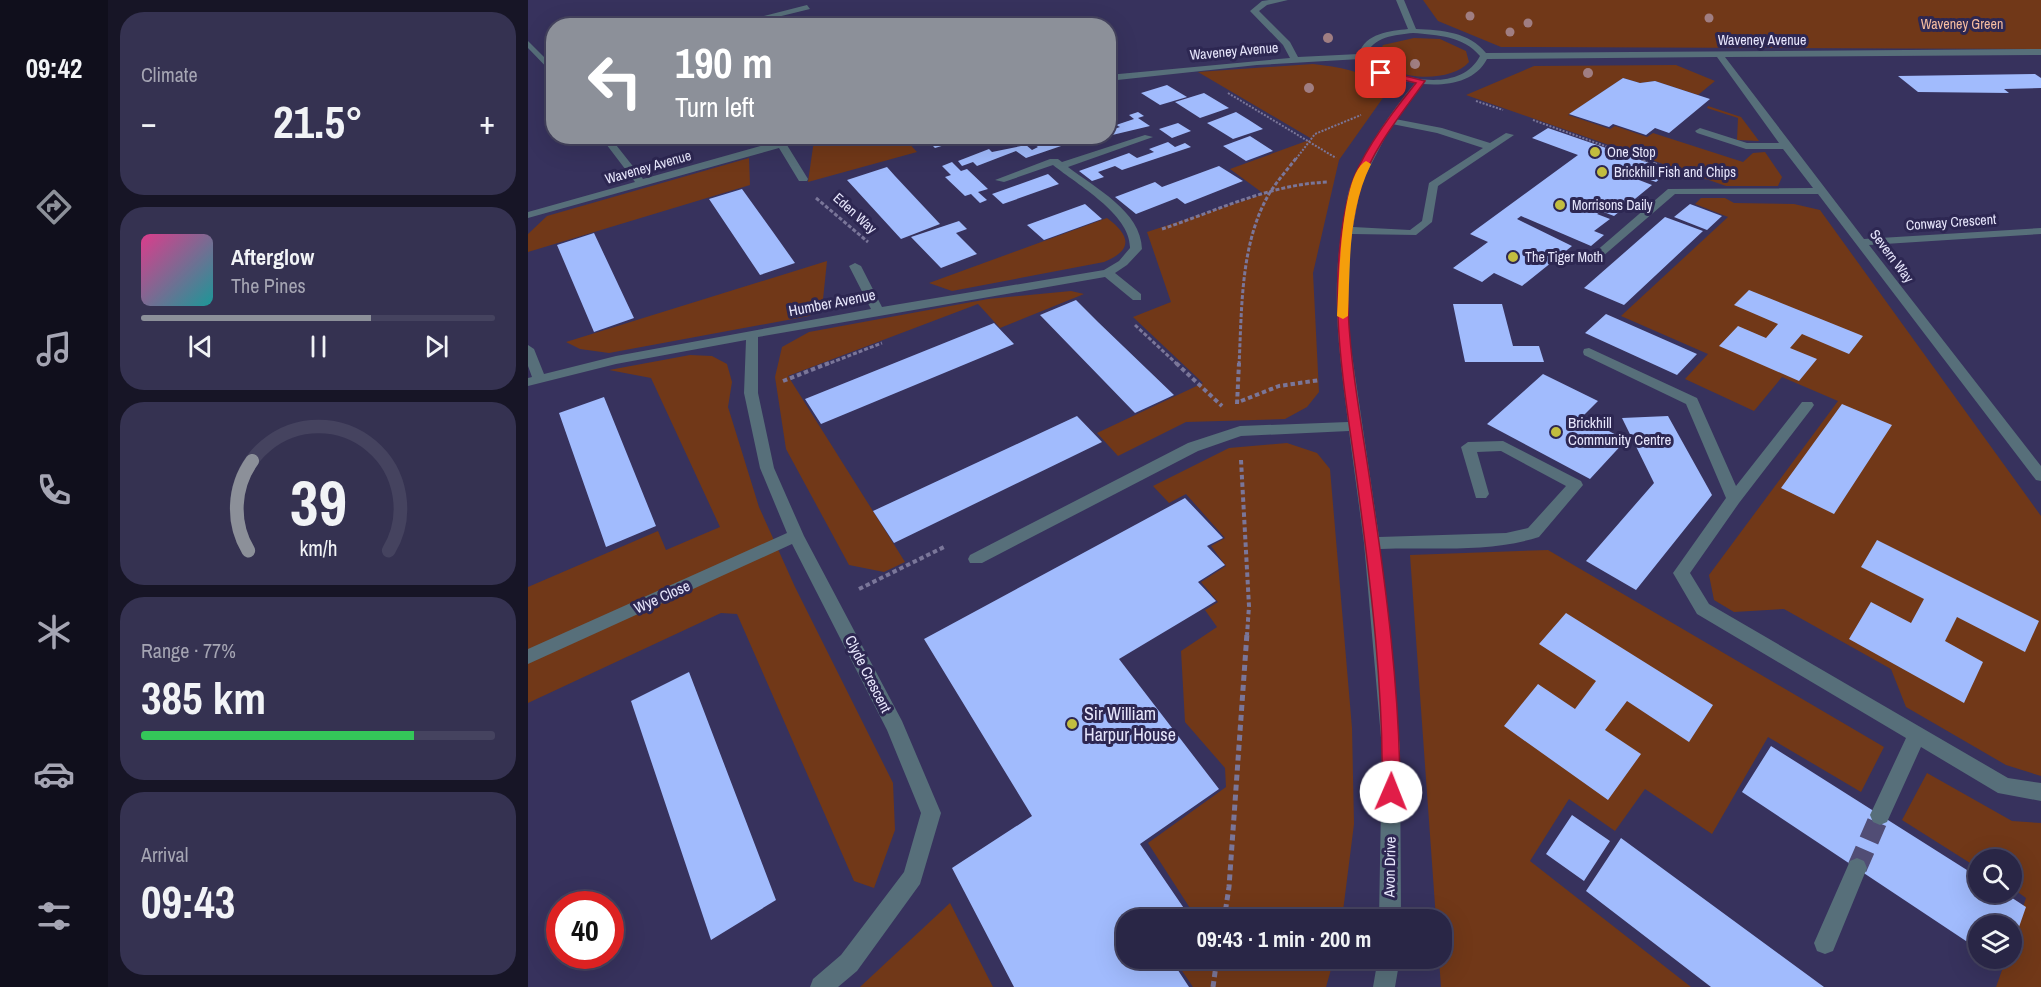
<!DOCTYPE html>
<meta charset="utf-8">
<style>
body{margin:0;font-family:"Archivo Narrow",sans-serif;background:#353251;color:#f1f3f6;height:100vh;display:flex;flex-direction:column;font-size:22px;white-space:nowrap}
*{box-sizing:border-box;margin:0}
p{font-size:20px;color:#a5a5b3}
.icon{flex:none;width:33px;height:33px;fill:none;stroke:currentColor;stroke-width:2;stroke-linecap:round;stroke-linejoin:round}
.map{position:relative;flex:1;overflow:hidden}
.drawer{display:flex;flex-direction:column;gap:12px;padding:12px;background:#171526;width:420px}
.drawer>*{flex:none}
.hud{position:absolute;left:18px;top:18px;width:570px;height:126px;border-radius:24px;box-shadow:0 6px 24px #0002,0 0 0 2px #45435f;background:#8c9099;color:#fff;overflow:hidden}
.fabs{position:absolute;left:1440px;top:849px;display:grid;gap:12px}
.fabs a{display:grid;place-items:center;width:54px;height:54px;border-radius:50%;background:#292646;box-shadow:0 6px 24px #0002,0 0 0 2px #45435f;font-size:30px}
.speed{position:absolute;left:18px;top:891px;display:flex;gap:12px;font-size:30px;font-weight:700;text-align:center}
.speed>*{display:grid;place-content:center;width:78px;height:78px;border-radius:50%;background:#292646;box-shadow:0 6px 24px #0002,0 0 0 2px #45435f;line-height:1}
.speed .limit{border:9px solid #d22;background:#fff;color:#111}
.pin{position:absolute;display:grid;place-items:center;width:51px;height:51px;color:#fff;margin:-26px;border-radius:12px;box-shadow:0 3px 9px #0006}
.me{position:absolute;width:66px;margin:-33px;rotate:1deg;stroke-linejoin:round;filter:drop-shadow(0 0 4px #0008)}
.turn{display:flex;align-items:center;gap:21px;height:126px;padding:0 30px;font-size:27px}
.turn .icon{width:78px;height:78px;stroke-width:2.5}
.turn b{display:block;font-size:42px;line-height:51px}
.big{font-size:45px;font-weight:800;line-height:1.1}
.drawer .tile{flex:1;display:flex;flex-direction:column;justify-content:center;gap:9px;min-width:0;padding:0 21px;border-radius:24px;background:#353251}
.drawer .dial{align-items:center;gap:0}
.dial svg{height:156px;overflow:visible;fill:none;stroke:#45435f;stroke-width:7;stroke-linecap:round;text-anchor:middle}
.dial text{fill:#f1f3f6;stroke:none}
.song{display:flex;align-items:center;gap:18px}
.cover{width:72px;height:72px;border-radius:9px;background:linear-gradient(135deg,hsl(330 70% 55%),hsl(180 70% 35%))}
.played{height:6px;border-radius:3px;background:linear-gradient(90deg,#8c9099 65%,#45435f 65%)}
.keys{display:flex;justify-content:space-around;direction:ltr}
.heat{display:flex;justify-content:space-between;align-items:center;font-size:33px;direction:ltr}
.charge{height:9px;border-radius:4px;background:linear-gradient(90deg,#34c759 77%,#45435f 0)}
.trip{position:absolute;left:588px;top:909px;width:336px;height:60px;border-radius:24px;background:#292646;box-shadow:0 6px 24px #0002,0 0 0 2px #45435f;font-weight:800;line-height:60px;text-align:center}
main{display:flex;flex:1;min-height:0}
.tab-bar{display:flex;flex-direction:column;width:108px;justify-content:space-around;align-items:center;background:#100f1c;color:#a5a5b3}
.tab-bar .icon{width:42px;height:42px}
.tab-bar .active{color:#8c9099}
.tab-bar b{font-size:27px;color:#f1f3f6}
.map>svg:first-child{display:block}
.green{fill:#713818}
.building{fill:#a1bbfd}
.lines{fill:none;stroke-linecap:round;stroke-linejoin:round}
.minor-tunnel{stroke:#514d75;stroke-width:20;stroke-dasharray:20 10;stroke-linecap:butt}
.path-far3{stroke:#7a7699;stroke-width:2;stroke-dasharray:2 1.5;stroke-linecap:butt}
.path-far2{stroke:#7a7699;stroke-width:3;stroke-dasharray:4 2;stroke-linecap:butt}
.path-far1{stroke:#7a7699;stroke-width:4;stroke-dasharray:4.5 3;stroke-linecap:butt}
.path{stroke:#7a7699;stroke-width:5;stroke-dasharray:6 4;stroke-linecap:butt}
.minor{fill:#576f7a;fill-rule:evenodd}
.tree{fill:#a07e82}
.route{fill:#e11d48;stroke:#92132f;stroke-width:1.5}
.slow{fill:#f59e0b}
.poi-dot{fill:#c2bd3f;stroke:#2d2752;stroke-width:2}
.labels{text-anchor:middle;stroke-width:6;stroke-linejoin:round;paint-order:stroke}
.far-park-label{font-size:14px;fill:#f5bca0;stroke:#2d2752}
.far-street-label{font-size:14px;fill:#e7e6fc;stroke:#2d2752}
.far-poi-label{font-size:14px;fill:#e7e6fc;stroke:#2d2752;text-anchor:start}
.street-label{font-size:15px;fill:#e7e6fc;stroke:#2d2752}
.poi-label{font-size:15px;fill:#e7e6fc;stroke:#2d2752;text-anchor:start}
.near-poi-label{font-size:18px;fill:#e7e6fc;stroke:#2d2752;text-anchor:start}
</style>
<main>
<nav class="tab-bar">
<b>09:42</b>
<svg class="icon active" aria-label="directions" viewBox="0 0 24 24"><path d="M12 3l9 9-9 9-9-9zM9 14v-3h6M13 9l2 2-2 2"/></svg>
<svg class="icon" aria-label="music" viewBox="0 0 24 24"><path d="M9 18V5l10-2v13"/><circle cx="6" cy="18" r="3"/><circle cx="16" cy="16" r="3"/></svg>
<svg class="icon" aria-label="phone" viewBox="0 0 24 24"><path d="M5 4h4l2 5-3 2q2 4 5 5l2-3 5 2v4C11 20 4 13 5 4z"/></svg>
<svg class="icon" aria-label="climate" viewBox="0 0 24 24"><path d="M12 3v18M4 7l16 10M4 17L20 7"/></svg>
<svg class="icon" aria-label="car" viewBox="0 0 24 24"><path d="M5 17H2v-5l4-1 3-4h7l3 4 3 1v5h-3M9 17h6M6 11h13"/><circle cx="7" cy="17" r="2"/><circle cx="17" cy="17" r="2"/></svg>
<svg class="icon" aria-label="filters" viewBox="0 0 24 24"><path d="M4 7h16M4 17h16"/><circle cx="9" cy="7" r="2"/><circle cx="15" cy="17" r="2"/></svg>
</nav>
<section class="drawer">
<div class="tile"><p>Climate</p>
<div class="heat"><a>−</a><b class="big">21.5°</b><a>+</a></div>
</div>
<div class="tile">
<div class="song"><i class="cover"></i><div><b>Afterglow</b><p>The Pines</p></div></div>
<div class="played"></div>
<div class="keys"><svg class="icon" aria-label="previous" viewBox="0 0 24 24"><path d="M18 5L8 12l10 7zM5 5v14"/></svg><svg class="icon" aria-label="pause" viewBox="0 0 24 24"><path d="M8 5v14M16 5v14"/></svg><svg class="icon" aria-label="next" viewBox="0 0 24 24"><path d="M6 5l10 7-10 7zM19 5v14"/></svg></div>
</div>
<div class="tile dial"><svg viewBox="0 0 100 80">
<path d="M14 69A42 42 0 1 1 86 69"/>
<path d="M14 69A42 42 0 0 1 16 23" stroke="#8c9099"/>
<text x="50" y="56" font-size="32" font-weight="700">39</text>
<text x="50" y="72" font-size="11">km/h</text>
</svg></div>
<div class="tile"><p>Range · 77%</p><b class="big">385 km</b><div class="charge"></div></div>
<div class="tile"><p>Arrival</p><b class="big">09:43</b></div>
</section>
<div class="map">
<svg width="1513" height="987" viewBox="0 0 1513 987">
<rect width="100%" height="100%" fill="#37325d"/>
<path class="green" d="M 895,0 L 1513,0 L 1513,49 L 973,47 L 910,21 Z
M 886,38 L 912,39 L 938,51 L 941,62 C 923,83 863,82 850,56 L 855,45 Z
M 785,64 C 811,67 835,71 857,86 L 857,95 L 811,160 L 785,273 L 791,392 L 779,407 L 757,419 L 658,422 L 590,456 L 569,433 L 675,383 L 605,317 L 643,302 L 619,232 L 736,194 L 702,169 L 784,139 L 670,72 Z
M 1148,65 L 1187,81 L 1170,95 L 1127,81 L 1112,83 L 1095,78 L 1040,115 L 1082,129 L 1087,126 L 1119,137 L 1125,133 L 1215,162 L 1225,153 L 1237,152 L 1254,177 L 1250,186 L 1198,186 L 938,95 L 1006,66 Z
M 1180,106 L 1213,117 L 1231,141 L 1209,140 L 1210,118 L 1179,108 Z
M 303,136 L 375,137 L 389,152 L 280,182 L 286,140 Z
M 221,158 L 222,185 L 0,252 L 0,234 L 19,216 Z
M 1173,198 L 1197,198 L 1206,203 L 1266,204 L 1292,210 L 1513,516 L 1513,776 L 1478,765 L 1378,707 L 1363,669 L 1256,609 L 1206,612 L 1186,600 L 1181,575 L 1310,401 L 1254,377 L 1226,411 L 1157,379 L 1180,354 L 1093,316 L 1200,217 L 1167,204 Z
M 579,218 C 602,235 606,250 576,262 L 424,291 L 401,283 Z
M 299,261 L 294,309 L 281,316 L 81,353 L 52,349 L 38,342 Z
M 543,291 L 556,294 L 472,328 L 450,304 L 260,376 L 377,562 L 356,572 L 321,565 L 258,449 L 247,377 L 254,347 L 281,332 L 460,299 Z
M 162,355 L 184,356 L 199,364 L 204,382 L 200,407 L 231,507 L 267,587 L 365,783 L 367,830 L 346,888 L 326,881 L 209,614 L 193,613 L 0,703 L 0,587 L 130,531 L 138,550 L 192,527 L 123,378 L 81,370 Z
M 759,443 L 789,453 L 802,469 L 824,728 L 826,824 L 814,919 L 669,919 L 620,843 L 698,787 L 697,768 L 657,722 L 653,651 L 689,627 L 677,610 L 690,602 L 673,582 L 698,566 L 683,546 L 697,538 L 658,494 L 641,503 L 625,486 L 701,448 Z
M 1020,550 L 1356,747 L 1333,792 L 1240,737 L 1184,834 L 1117,789 L 1087,831 L 1041,799 L 1002,861 L 1163,987 L 913,987 L 911,959 L 914,958 L 914,920 L 908,919 L 882,555 Z
M 1399,773 L 1484,821 L 1513,823 L 1513,987 L 1468,987 L 1478,959 L 1484,958 L 1484,941 L 1498,898 L 1484,888 L 1484,860 L 1450,860 L 1450,868 L 1374,820 Z
M 422,903 L 465,987 L 332,987 Z
M 646,959 L 646,958 L 806,959 L 798,987 L 665,987 Z"/>
<path class="building" d="M 1507,74 L 1513,78 L 1513,88 L 1476,89 L 1481,93 L 1390,92 L 1370,76 Z
M 1095,78 L 1112,83 L 1127,81 L 1182,99 L 1141,133 L 1127,128 L 1118,135 L 1085,124 L 1081,127 L 1041,114 Z
M 639,85 L 659,97 L 632,105 L 613,93 Z
M 676,93 L 701,108 L 672,118 L 647,102 Z
M 610,112 L 616,116 L 610,118 L 622,126 L 580,136 L 580,131 L 592,127 L 588,125 L 606,119 L 601,115 Z
M 708,112 L 721,120 L 735,129 L 705,139 L 679,123 Z
M 650,123 L 663,131 L 644,138 L 631,129 Z
M 1020,128 L 1142,170 L 1128,182 L 1114,177 L 1111,180 L 1124,185 L 1086,216 L 1073,211 L 1069,214 L 1082,219 L 1066,231 L 1076,235 L 1063,246 L 993,216 L 989,219 L 1044,246 L 994,286 L 966,273 L 954,282 L 925,268 L 960,242 L 942,234 L 1050,155 L 1004,138 Z
M 395,136 L 443,136 L 443,137 L 407,148 Z
M 524,136 L 551,137 L 533,143 L 536,145 L 498,158 L 488,151 L 449,166 L 445,162 L 434,166 L 430,161 L 461,149 L 464,152 L 498,145 L 504,150 L 510,147 L 504,143 Z
M 722,136 L 745,151 L 718,161 L 695,146 Z
M 640,142 L 647,147 L 657,143 L 663,147 L 594,170 L 587,166 L 570,172 L 576,177 L 564,181 L 551,171 L 601,153 L 609,158 L 626,152 L 621,149 Z
M 424,162 L 433,171 L 439,169 L 460,189 L 450,192 L 459,200 L 452,203 L 443,194 L 437,196 L 417,177 L 423,175 L 414,166 Z
M 691,166 L 715,181 L 657,204 L 649,198 L 608,214 L 587,197 L 627,182 L 634,187 Z
M 359,167 L 367,176 L 412,224 L 373,239 L 319,180 Z
M 520,174 L 531,184 L 475,204 L 464,194 Z
M 214,189 L 245,232 L 267,263 L 232,275 L 181,199 Z
M 557,204 L 574,219 L 516,240 L 499,225 Z
M 1162,204 L 1194,216 L 1179,230 L 1146,217 Z
M 1137,217 L 1175,231 L 1096,305 L 1056,288 Z
M 431,221 L 439,229 L 428,233 L 449,254 L 413,268 L 383,237 Z
M 66,233 L 106,318 L 66,332 L 29,245 Z
M 1221,290 L 1335,336 L 1321,354 L 1274,334 L 1262,348 L 1289,359 L 1271,381 L 1191,346 L 1210,326 L 1238,338 L 1250,324 L 1206,305 Z
M 548,300 L 570,322 L 646,395 L 607,413 L 512,315 Z
M 925,304 L 974,304 L 985,346 L 1011,346 L 1016,362 L 937,362 Z
M 1078,314 L 1169,354 L 1149,375 L 1057,333 Z
M 466,323 L 486,344 L 293,424 L 277,399 Z
M 1015,374 L 1070,401 L 1054,417 L 1098,440 L 1062,479 L 959,424 Z
M 76,397 L 128,526 L 78,547 L 31,413 Z
M 1314,404 L 1364,425 L 1306,514 L 1253,488 Z
M 549,416 L 574,442 L 366,543 L 345,511 Z
M 1140,416 L 1184,495 L 1108,590 L 1058,561 L 1126,483 L 1094,418 Z
M 657,498 L 695,538 L 679,546 L 697,565 L 670,582 L 688,601 L 591,659 L 691,789 L 612,844 L 664,920 L 598,920 L 598,958 L 642,958 L 661,987 L 486,987 L 424,868 L 504,816 L 396,639 Z
M 1349,540 L 1511,621 L 1497,652 L 1429,617 L 1417,641 L 1455,662 L 1436,703 L 1321,639 L 1343,602 L 1383,623 L 1396,599 L 1333,567 Z
M 1038,613 L 1185,705 L 1161,742 L 1099,701 L 1077,730 L 1113,754 L 1080,800 L 976,726 L 1010,684 L 1047,709 L 1068,681 L 1011,644 Z
M 161,672 L 248,900 L 183,940 L 103,701 Z
M 1243,746 L 1450,877 L 1450,892 L 1475,892 L 1498,907 L 1484,947 L 1484,926 L 1450,926 L 1450,949 L 1214,792 Z
M 1044,815 L 1082,841 L 1056,881 L 1018,854 Z
M 1093,838 L 1296,987 L 1183,987 L 1058,891 Z"/>
<g class="lines">
<path class="minor-tunnel" d="M 1329,868 L 1352,815"/>
<path class="path-far3" d="M 700,93 L 808,158
M 948,101 L 975,110
M 1005,120 L 1113,159
M 768,159 L 787,134 L 833,115"/>
<path class="path-far2" d="M 1108,157 L 1136,167
M 288,198 L 340,242
M 634,229 C 688,211 743,184 800,182
M 607,325 L 650,365
M 297,365 L 354,343
M 711,365 C 714,309 712,244 741,194 C 749,181 760,169 769,157"/>
<path class="path-far1" d="M 648,363 L 694,406
M 255,381 L 301,363
M 713,401 L 751,386 L 792,380
M 709,404 L 711,363
M 713,460 L 721,606 L 719,635
M 331,589 L 418,546"/>
<path class="path" d="M 696,920 L 701,887 L 719,633
M 685,987 L 689,958"/>
<path class="minor" d="M 741,0 L 760,0 L 739,5 L 731,11 L 762,42 L 770,57 L 831,54 C 837,33 862,31 880,29 L 868,0 L 876,0 L 888,29 C 914,30 941,32 958,53 L 1513,49 L 1513,55 L 1197,57 L 1336,239 L 1513,228 L 1513,234 L 1341,245 L 1513,466 L 1513,481 L 1508,480 L 1290,194 L 1147,194 L 1067,263 L 1059,263 L 1059,259 L 1140,189 L 1285,188 L 1255,149 L 1218,149 L 1169,133 L 1167,131 L 1172,128 L 1219,143 L 1251,143 L 1189,57 L 959,59 C 947,82 920,86 895,84 L 867,119 L 914,128 L 962,143 L 978,133 L 986,135 L 910,186 L 904,222 L 888,235 L 824,234 L 822,247 L 820,328 L 851,537 L 978,533 L 1000,528 L 1038,486 L 973,451 L 949,452 L 961,494 L 958,498 L 948,498 L 933,447 L 940,442 L 975,441 L 1053,481 L 1055,485 L 1011,537 C 961,553 904,547 852,549 L 872,749 L 873,920 L 851,920 L 854,749 L 836,543 L 821,431 L 713,436 L 670,451 L 454,563 L 442,563 L 440,559 L 442,555 L 660,443 L 712,426 L 820,422 C 811,350 802,289 816,218 C 818,206 819,193 824,182 C 840,145 862,113 887,83 C 866,80 847,73 832,59 L 729,65 L 580,81 L 580,75 L 762,58 L 755,45 L 722,11 L 734,1 ZM 885,33 C 910,35 935,36 952,56 C 932,95 865,80 838,56 C 845,36 867,35 885,33 ZM 864,124 L 909,133 L 955,148 L 901,183 L 894,221 L 882,230 L 825,227 L 833,184 Z
M 279,5 L 282,9 L 212,26 L 196,26 Z
M 0,41 L 26,67 L 26,75 L 0,48 Z
M 617,135 L 625,137 L 540,167 C 567,188 613,211 614,249 L 599,265 L 587,273 L 613,294 L 613,300 L 605,300 L 577,277 L 230,337 L 230,393 L 246,468 L 276,536 L 374,721 L 413,813 L 392,884 L 329,971 L 310,987 L 282,987 L 285,979 L 313,955 L 376,872 L 393,813 L 359,730 L 264,544 L 0,664 L 0,649 L 259,533 L 232,468 L 216,393 L 218,340 L 88,364 L 0,386 L 0,378 L 4,377 L 0,366 L 0,345 L 6,349 L 16,374 L 88,356 L 343,309 L 321,266 L 327,263 L 333,266 L 354,307 L 576,270 L 591,261 L 602,248 C 603,215 550,185 525,165 L 476,182 L 467,180 L 522,159 L 530,159 L 534,162 Z
M 72,136 L 81,136 L 115,179 L 250,141 L 269,136 L 286,136 L 259,145 L 280,179 L 279,181 L 271,181 L 251,148 L 0,218 L 0,212 L 107,182 Z
M 1061,348 L 1169,398 L 1208,486 L 1274,402 L 1284,402 L 1286,405 L 1284,408 L 1211,503 L 1162,573 L 1181,604 L 1480,778 L 1513,783 L 1513,801 L 1470,793 L 1393,747 L 1359,822 L 1352,825 L 1345,822 L 1342,815 L 1378,738 L 1169,614 L 1145,573 L 1198,498 L 1158,404 L 1056,355 L 1055,352 L 1056,349 Z
M 1329,858 L 1336,861 L 1339,868 L 1305,951 L 1297,954 L 1289,951 L 1286,943 L 1322,861 Z
M 850,958 L 872,958 L 867,987 L 845,987 Z"/>
</g>
<g class="tree">
<circle cx="942" cy="16" r="4.5"/>
<circle cx="1181" cy="18" r="4.5"/>
<circle cx="1000" cy="23" r="4.5"/>
<circle cx="982" cy="32" r="4.5"/>
<circle cx="800" cy="38" r="5"/>
<circle cx="887" cy="64" r="5"/>
<circle cx="1060" cy="73" r="5"/>
<circle cx="781" cy="88" r="5"/>
</g>
<path class="route" d="M 853,70 L 897,81 C 875,112 844,149 833,186 C 804,284 829,390 843,488 C 858,586 872,693 872,792 L 869,797 L 863,800 L 857,797 L 854,792 C 856,693 843,586 830,488 C 817,388 795,286 823,186 C 833,153 866,110 888,83 L 850,74 Z"/>
<path class="slow" d="M 838,161 L 843,164 C 820,211 822,264 820,316 L 815,319 L 809,316 C 811,287 812,174 838,161 Z"/>
<g class="poi-dot">
<circle cx="1067" cy="152" r="6"/>
<circle cx="1074" cy="172" r="6"/>
<circle cx="1032" cy="205" r="6"/>
<circle cx="985" cy="257" r="6"/>
<circle cx="1028" cy="432" r="6"/>
<circle cx="544" cy="724" r="6"/>
</g>
<g class="labels">
<g class="far-park-label">
<text x="1434" y="29">Waveney Green</text>
</g>
<g class="far-street-label">
<text x="1234" y="45">Waveney Avenue</text>
<text transform="translate(706 51) rotate(-5)" y="5">Waveney Avenue</text>
<text transform="translate(120 167) rotate(-16)" y="5">Waveney Avenue</text>
<text transform="translate(327 213) rotate(42)" y="5">Eden Way</text>
<text transform="translate(1423 222) rotate(-4)" y="5">Conway Crescent</text>
<text transform="translate(1364 256) rotate(53)" y="5">Severn Way</text>
</g>
<g class="far-poi-label">
<text x="1079" y="157">One Stop</text>
<text x="1086" y="177">Brickhill Fish and Chips</text>
<text x="1044" y="210">Morrisons Daily</text>
<text x="997" y="262">The Tiger Moth</text>
</g>
<g class="street-label">
<text transform="translate(304 303) rotate(-11)" y="5">Humber Avenue</text>
<text transform="translate(134 597) rotate(-24)" y="5">Wye Close</text>
<text transform="translate(340 674) rotate(63)" y="5">Clyde Crescent</text>
<text transform="translate(862 867) rotate(-89)" y="5">Avon Drive</text>
</g>
<g class="poi-label">
<text x="1040" y="428">Brickhill<tspan x="1040" dy="17">Community Centre</tspan></text>
</g>
<g class="near-poi-label">
<text x="556" y="720">Sir William<tspan x="556" dy="21">Harpur House</tspan></text>
</g>
</g>
</svg>
<div class="fabs">
<a><svg class="icon" aria-label="search" viewBox="0 0 24 24"><circle cx="10" cy="10" r="6"/><path d="M15 15l6 6"/></svg></a>
<a><svg class="icon" aria-label="layers" viewBox="0 0 24 24"><path d="M12 4l9 5-9 5-9-5zM3 14l9 5 9-5"/></svg></a>
</div>
<div class="speed"><div class="limit">40</div></div>
<div class="pin" style="left:853px;top:73px;background:#d93025"><svg class="icon" aria-label="arrive" viewBox="0 0 24 24"><path d="M6 21V4h12l-3 4 3 4H6"/></svg></div>
<svg class="me" style="left:863px;top:792px" viewBox="-20 -20 40 40"><circle r="19" fill="#fff"/><path d="M0-13L10 11 0 6-10 11z" fill="#e11d48"/></svg>
<div class="trip">09:43 · 1 min · 200 m</div>
<div class="hud">
<div class="turn"><svg class="icon" aria-label="left" viewBox="0 0 24 24"><path d="M17 20v-9H6M10 6l-5 5 5 5"/></svg><div><b>190 m</b>Turn left</div></div>
</div>
</div>
</main>
